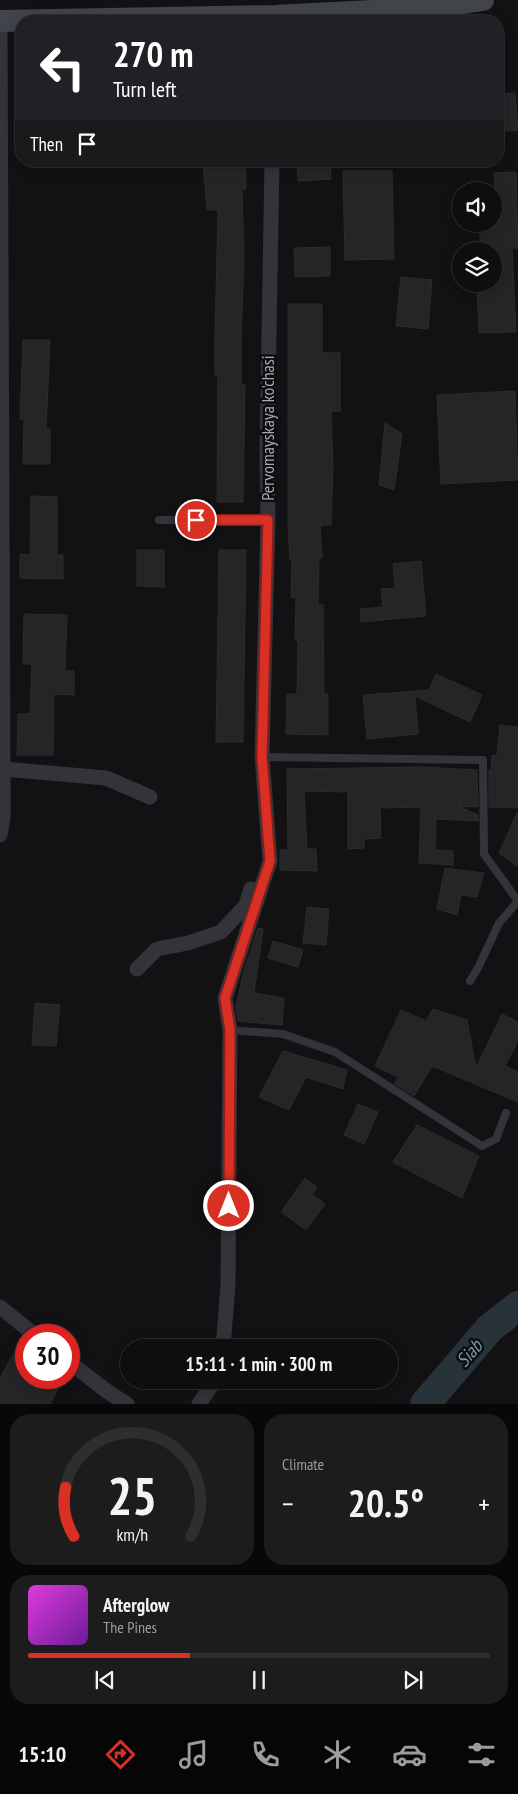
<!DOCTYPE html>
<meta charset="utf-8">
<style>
body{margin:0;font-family:"PT Sans Narrow",sans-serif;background:#1c1c1d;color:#f1f3f6;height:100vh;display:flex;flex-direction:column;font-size:19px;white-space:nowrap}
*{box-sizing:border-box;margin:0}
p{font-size:16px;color:#9b9c9e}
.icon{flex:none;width:28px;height:28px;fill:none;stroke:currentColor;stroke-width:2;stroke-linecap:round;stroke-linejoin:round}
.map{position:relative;height:1404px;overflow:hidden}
.sheet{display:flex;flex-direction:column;gap:10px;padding:10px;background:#080808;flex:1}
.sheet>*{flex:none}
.guide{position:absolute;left:15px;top:15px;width:489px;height:152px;border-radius:20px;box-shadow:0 2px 12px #0003,0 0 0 1px #2e2e2f;background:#202124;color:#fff;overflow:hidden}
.buttons{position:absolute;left:452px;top:182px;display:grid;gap:10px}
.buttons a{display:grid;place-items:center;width:50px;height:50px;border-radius:50%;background:#0e0e0f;box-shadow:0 2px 12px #0003,0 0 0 1px #2e2e2f;font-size:25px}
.speed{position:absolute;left:15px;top:1324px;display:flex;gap:10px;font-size:25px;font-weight:700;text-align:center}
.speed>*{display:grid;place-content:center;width:65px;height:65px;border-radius:50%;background:#0e0e0f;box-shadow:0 2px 12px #0003,0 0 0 1px #2e2e2f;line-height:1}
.speed .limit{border:8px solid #d22;background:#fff;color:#111}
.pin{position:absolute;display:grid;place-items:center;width:42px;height:42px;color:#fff;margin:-21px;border:2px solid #fff;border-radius:50%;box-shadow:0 1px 5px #0007}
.me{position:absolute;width:55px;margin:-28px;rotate:0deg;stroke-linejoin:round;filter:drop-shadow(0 0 4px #0008)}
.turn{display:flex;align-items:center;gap:18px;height:105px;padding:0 15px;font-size:22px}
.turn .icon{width:65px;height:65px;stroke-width:2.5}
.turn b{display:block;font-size:35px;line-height:42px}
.then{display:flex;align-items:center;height:48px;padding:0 15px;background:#0003;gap:10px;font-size:19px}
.big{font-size:38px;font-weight:800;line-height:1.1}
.sheet .tile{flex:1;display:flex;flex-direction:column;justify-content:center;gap:8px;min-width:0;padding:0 18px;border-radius:20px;background:#1c1c1d}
.sheet .dial{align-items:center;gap:0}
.dial svg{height:130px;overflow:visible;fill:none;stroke:#2e2e2f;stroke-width:7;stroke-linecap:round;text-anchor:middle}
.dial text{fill:#f1f3f6;stroke:none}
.song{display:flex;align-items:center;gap:15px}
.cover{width:60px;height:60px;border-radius:8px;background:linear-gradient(135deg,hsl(300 70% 55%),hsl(280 70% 35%))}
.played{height:5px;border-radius:2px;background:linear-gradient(90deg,#d93025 35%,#2e2e2f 35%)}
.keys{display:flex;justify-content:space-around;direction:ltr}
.heat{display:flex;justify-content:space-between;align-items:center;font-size:28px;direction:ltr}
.sheet .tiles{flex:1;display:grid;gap:10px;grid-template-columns:1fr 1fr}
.tile:last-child{grid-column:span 2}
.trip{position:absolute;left:120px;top:1339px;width:278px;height:50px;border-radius:25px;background:#0e0e0f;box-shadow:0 2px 12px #0003,0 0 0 1px #2e2e2f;font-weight:800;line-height:50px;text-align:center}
.tab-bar{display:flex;height:80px;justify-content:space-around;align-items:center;background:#060606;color:#9b9c9e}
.tab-bar .icon{width:35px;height:35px}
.tab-bar .active{color:#d93025}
.tab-bar b{font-size:22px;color:#f1f3f6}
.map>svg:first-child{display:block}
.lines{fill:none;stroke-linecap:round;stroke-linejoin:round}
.river{stroke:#283239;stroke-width:30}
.building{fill:#252528;stroke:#2c2c30}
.lane{stroke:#33343a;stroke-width:8}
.street{stroke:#33343a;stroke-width:15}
.secondary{stroke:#41444a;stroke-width:22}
.route-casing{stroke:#8d1f18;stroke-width:12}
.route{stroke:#d93025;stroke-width:9}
.labels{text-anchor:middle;stroke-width:5;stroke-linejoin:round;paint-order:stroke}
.street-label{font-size:18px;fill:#a3aab6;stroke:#0d0d0f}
.water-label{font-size:19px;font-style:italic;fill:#769bb5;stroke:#0d0d0f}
</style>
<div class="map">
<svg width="518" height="1404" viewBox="0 0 518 1404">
<rect width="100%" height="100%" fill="#121214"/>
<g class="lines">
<path class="river" d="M 425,1404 L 490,1328 L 518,1306"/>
</g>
<path class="building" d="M 515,93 L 518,130 L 498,132 L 498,94 Z
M 203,161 L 245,161 L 246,189 L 242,190 L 244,258 L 241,340 L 241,385 L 245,385 L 243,502 L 217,502 L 218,375 L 215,375 L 215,334 L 218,210 L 207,210 Z
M 297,161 L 330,161 L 331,179 L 298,181 Z
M 343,171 L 392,171 L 394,259 L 345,260 Z
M 516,172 L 518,248 L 512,248 L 516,332 L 479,333 L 477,284 L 494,284 L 494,248 L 480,248 L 480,225 L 497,224 L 494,173 Z
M 330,247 L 330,276 L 295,277 L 294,248 Z
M 401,277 L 432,280 L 428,329 L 396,326 Z
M 288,304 L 322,304 L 322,353 L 340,353 L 340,411 L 331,411 L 333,467 L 331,525 L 320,525 L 322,558 L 319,558 L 318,605 L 323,605 L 324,694 L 328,694 L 328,735 L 286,734 L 287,694 L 297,694 L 298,641 L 295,640 L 296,598 L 291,597 L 292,560 L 290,560 L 288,526 Z
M 23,340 L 50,340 L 46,429 L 50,429 L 50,464 L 23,464 L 24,419 L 20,419 Z
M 515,391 L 518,480 L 441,484 L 437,395 Z
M 385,423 L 402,434 L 394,490 L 379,485 Z
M 31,496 L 57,497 L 57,555 L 63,555 L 63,579 L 20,578 L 20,554 L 30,555 Z
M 137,550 L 164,550 L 164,587 L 137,586 Z
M 219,550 L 246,550 L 243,742 L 216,742 Z
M 421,561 L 426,616 L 361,622 L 360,609 L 383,607 L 381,589 L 395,588 L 393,564 Z
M 24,614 L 67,615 L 65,671 L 74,671 L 74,695 L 54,694 L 53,755 L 17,755 L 18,714 L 30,714 L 32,664 L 23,664 Z
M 436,674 L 482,695 L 470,722 L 415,696 L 418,734 L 367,739 L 363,695 L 429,690 Z
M 500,725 L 518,727 L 518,808 L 489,807 L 489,770 L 491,770 L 492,755 L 497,756 Z
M 423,767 L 477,770 L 478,807 L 458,806 L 478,815 L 478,821 L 436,819 L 435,850 L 453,851 L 453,865 L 419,863 L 421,807 L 380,808 L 381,838 L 364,839 L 364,848 L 348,849 L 348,792 L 304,791 L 307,849 L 316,849 L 317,871 L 280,870 L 280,850 L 288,850 L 287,769 Z
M 518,811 L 518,867 L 499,853 Z
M 445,868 L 484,873 L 477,897 L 461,895 L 457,915 L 437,909 Z
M 307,907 L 329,909 L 326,945 L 303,943 Z
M 258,928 L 263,929 L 254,993 L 284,998 L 282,1025 L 238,1021 L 236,1007 L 243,974 Z
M 273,941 L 303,950 L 298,967 L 268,958 Z
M 35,1003 L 60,1005 L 56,1046 L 32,1045 Z
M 433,1009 L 467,1020 L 476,1068 L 502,1014 L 518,1022 L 518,1040 L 505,1066 L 518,1072 L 518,1102 L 432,1066 L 414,1096 L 395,1084 L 398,1077 L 375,1066 L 401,1010 L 426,1021 Z
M 283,1051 L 347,1070 L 343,1089 L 306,1077 L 289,1110 L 259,1097 Z
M 358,1104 L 378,1112 L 364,1144 L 344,1135 Z
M 417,1125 L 479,1156 L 462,1198 L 393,1162 Z
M 305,1178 L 317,1187 L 312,1194 L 325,1204 L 306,1230 L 281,1212 Z
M 15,1351 L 26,1357 L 26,1378 L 44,1378 L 59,1387 L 50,1404 L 0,1404 L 0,1378 Z"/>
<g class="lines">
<path class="lane" d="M 159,520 L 268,520
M 262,757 L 483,760 L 484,854 L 518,901
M 470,981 L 478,968 L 499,923 L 518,901
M 230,1030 L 283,1034 L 335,1052 L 482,1146 L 496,1139 L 506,1113"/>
<path class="street" d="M 3,769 L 106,778 L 150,797
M 0,835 L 3,817 L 3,769 L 0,21
M 137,969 L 157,949 L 188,943 L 221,932 L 246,905 L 251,889
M 0,1307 L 35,1335
M 223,1348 L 228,1284 L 230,1030 L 225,998 L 270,861 L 262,757 L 268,520 L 267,451 L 272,161
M 69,1362 L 108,1392 L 127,1404
M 199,1404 L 215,1380"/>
<path class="secondary" d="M 0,21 L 275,16 L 431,8 L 483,0"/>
</g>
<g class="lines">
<defs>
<path id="route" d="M 196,520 L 268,520 L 262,757 L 270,861 L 225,998 L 230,1030 L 229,1206"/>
</defs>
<use href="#route" class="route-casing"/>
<use href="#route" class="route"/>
</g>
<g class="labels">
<g class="street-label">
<text transform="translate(268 428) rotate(-90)" y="6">Pervomayskaya ko'chasi</text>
</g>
<g class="water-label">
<text transform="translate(469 1353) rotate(-49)" y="7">Siab</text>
</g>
</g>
</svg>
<div class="buttons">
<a><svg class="icon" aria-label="sound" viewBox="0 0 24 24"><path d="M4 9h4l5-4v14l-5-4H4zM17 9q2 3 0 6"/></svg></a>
<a><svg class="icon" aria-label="layers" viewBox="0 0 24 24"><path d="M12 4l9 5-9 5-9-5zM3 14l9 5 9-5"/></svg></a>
</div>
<div class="speed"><div class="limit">30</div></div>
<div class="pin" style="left:196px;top:520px;background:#d93025"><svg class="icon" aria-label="arrive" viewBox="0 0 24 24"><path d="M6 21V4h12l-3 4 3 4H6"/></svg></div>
<svg class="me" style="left:229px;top:1206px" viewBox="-20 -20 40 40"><circle r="17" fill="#d93025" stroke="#fff" stroke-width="3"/><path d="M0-11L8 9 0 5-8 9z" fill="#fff"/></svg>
<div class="trip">15:11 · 1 min · 300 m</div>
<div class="guide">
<div class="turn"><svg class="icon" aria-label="left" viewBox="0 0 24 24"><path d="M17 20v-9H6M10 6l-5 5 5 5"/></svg><div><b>270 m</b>Turn left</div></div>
<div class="then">Then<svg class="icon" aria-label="arrive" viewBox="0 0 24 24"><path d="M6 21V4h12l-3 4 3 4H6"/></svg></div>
</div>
</div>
<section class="sheet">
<div class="tiles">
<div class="tile dial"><svg viewBox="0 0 100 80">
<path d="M14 69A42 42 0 1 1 86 69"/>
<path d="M14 69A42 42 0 0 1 9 39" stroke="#d93025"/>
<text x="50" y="56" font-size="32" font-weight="700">25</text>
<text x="50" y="72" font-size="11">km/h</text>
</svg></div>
<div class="tile"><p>Climate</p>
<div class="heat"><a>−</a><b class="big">20.5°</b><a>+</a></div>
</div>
<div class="tile">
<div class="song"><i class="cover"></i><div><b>Afterglow</b><p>The Pines</p></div></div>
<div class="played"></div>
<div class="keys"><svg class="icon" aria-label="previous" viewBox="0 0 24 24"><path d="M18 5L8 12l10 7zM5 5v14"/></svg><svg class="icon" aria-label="pause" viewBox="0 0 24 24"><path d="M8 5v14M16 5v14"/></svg><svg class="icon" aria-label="next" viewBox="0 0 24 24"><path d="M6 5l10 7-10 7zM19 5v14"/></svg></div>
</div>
</div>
</section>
<nav class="tab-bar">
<b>15:10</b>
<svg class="icon active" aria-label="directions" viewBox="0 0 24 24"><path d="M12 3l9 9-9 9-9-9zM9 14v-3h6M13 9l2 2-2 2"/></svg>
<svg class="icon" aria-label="music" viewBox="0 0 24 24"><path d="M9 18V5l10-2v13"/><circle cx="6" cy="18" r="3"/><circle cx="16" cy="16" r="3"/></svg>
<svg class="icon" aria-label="phone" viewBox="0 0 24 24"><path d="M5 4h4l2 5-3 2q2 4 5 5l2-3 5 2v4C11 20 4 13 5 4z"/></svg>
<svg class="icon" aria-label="climate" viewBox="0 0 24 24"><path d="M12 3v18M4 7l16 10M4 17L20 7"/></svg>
<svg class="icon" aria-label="car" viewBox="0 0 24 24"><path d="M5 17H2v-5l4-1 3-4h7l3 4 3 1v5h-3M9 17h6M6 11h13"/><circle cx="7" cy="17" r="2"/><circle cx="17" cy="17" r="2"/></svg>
<svg class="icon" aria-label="filters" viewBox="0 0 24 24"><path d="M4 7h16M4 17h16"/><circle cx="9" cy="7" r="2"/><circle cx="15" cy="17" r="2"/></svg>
</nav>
